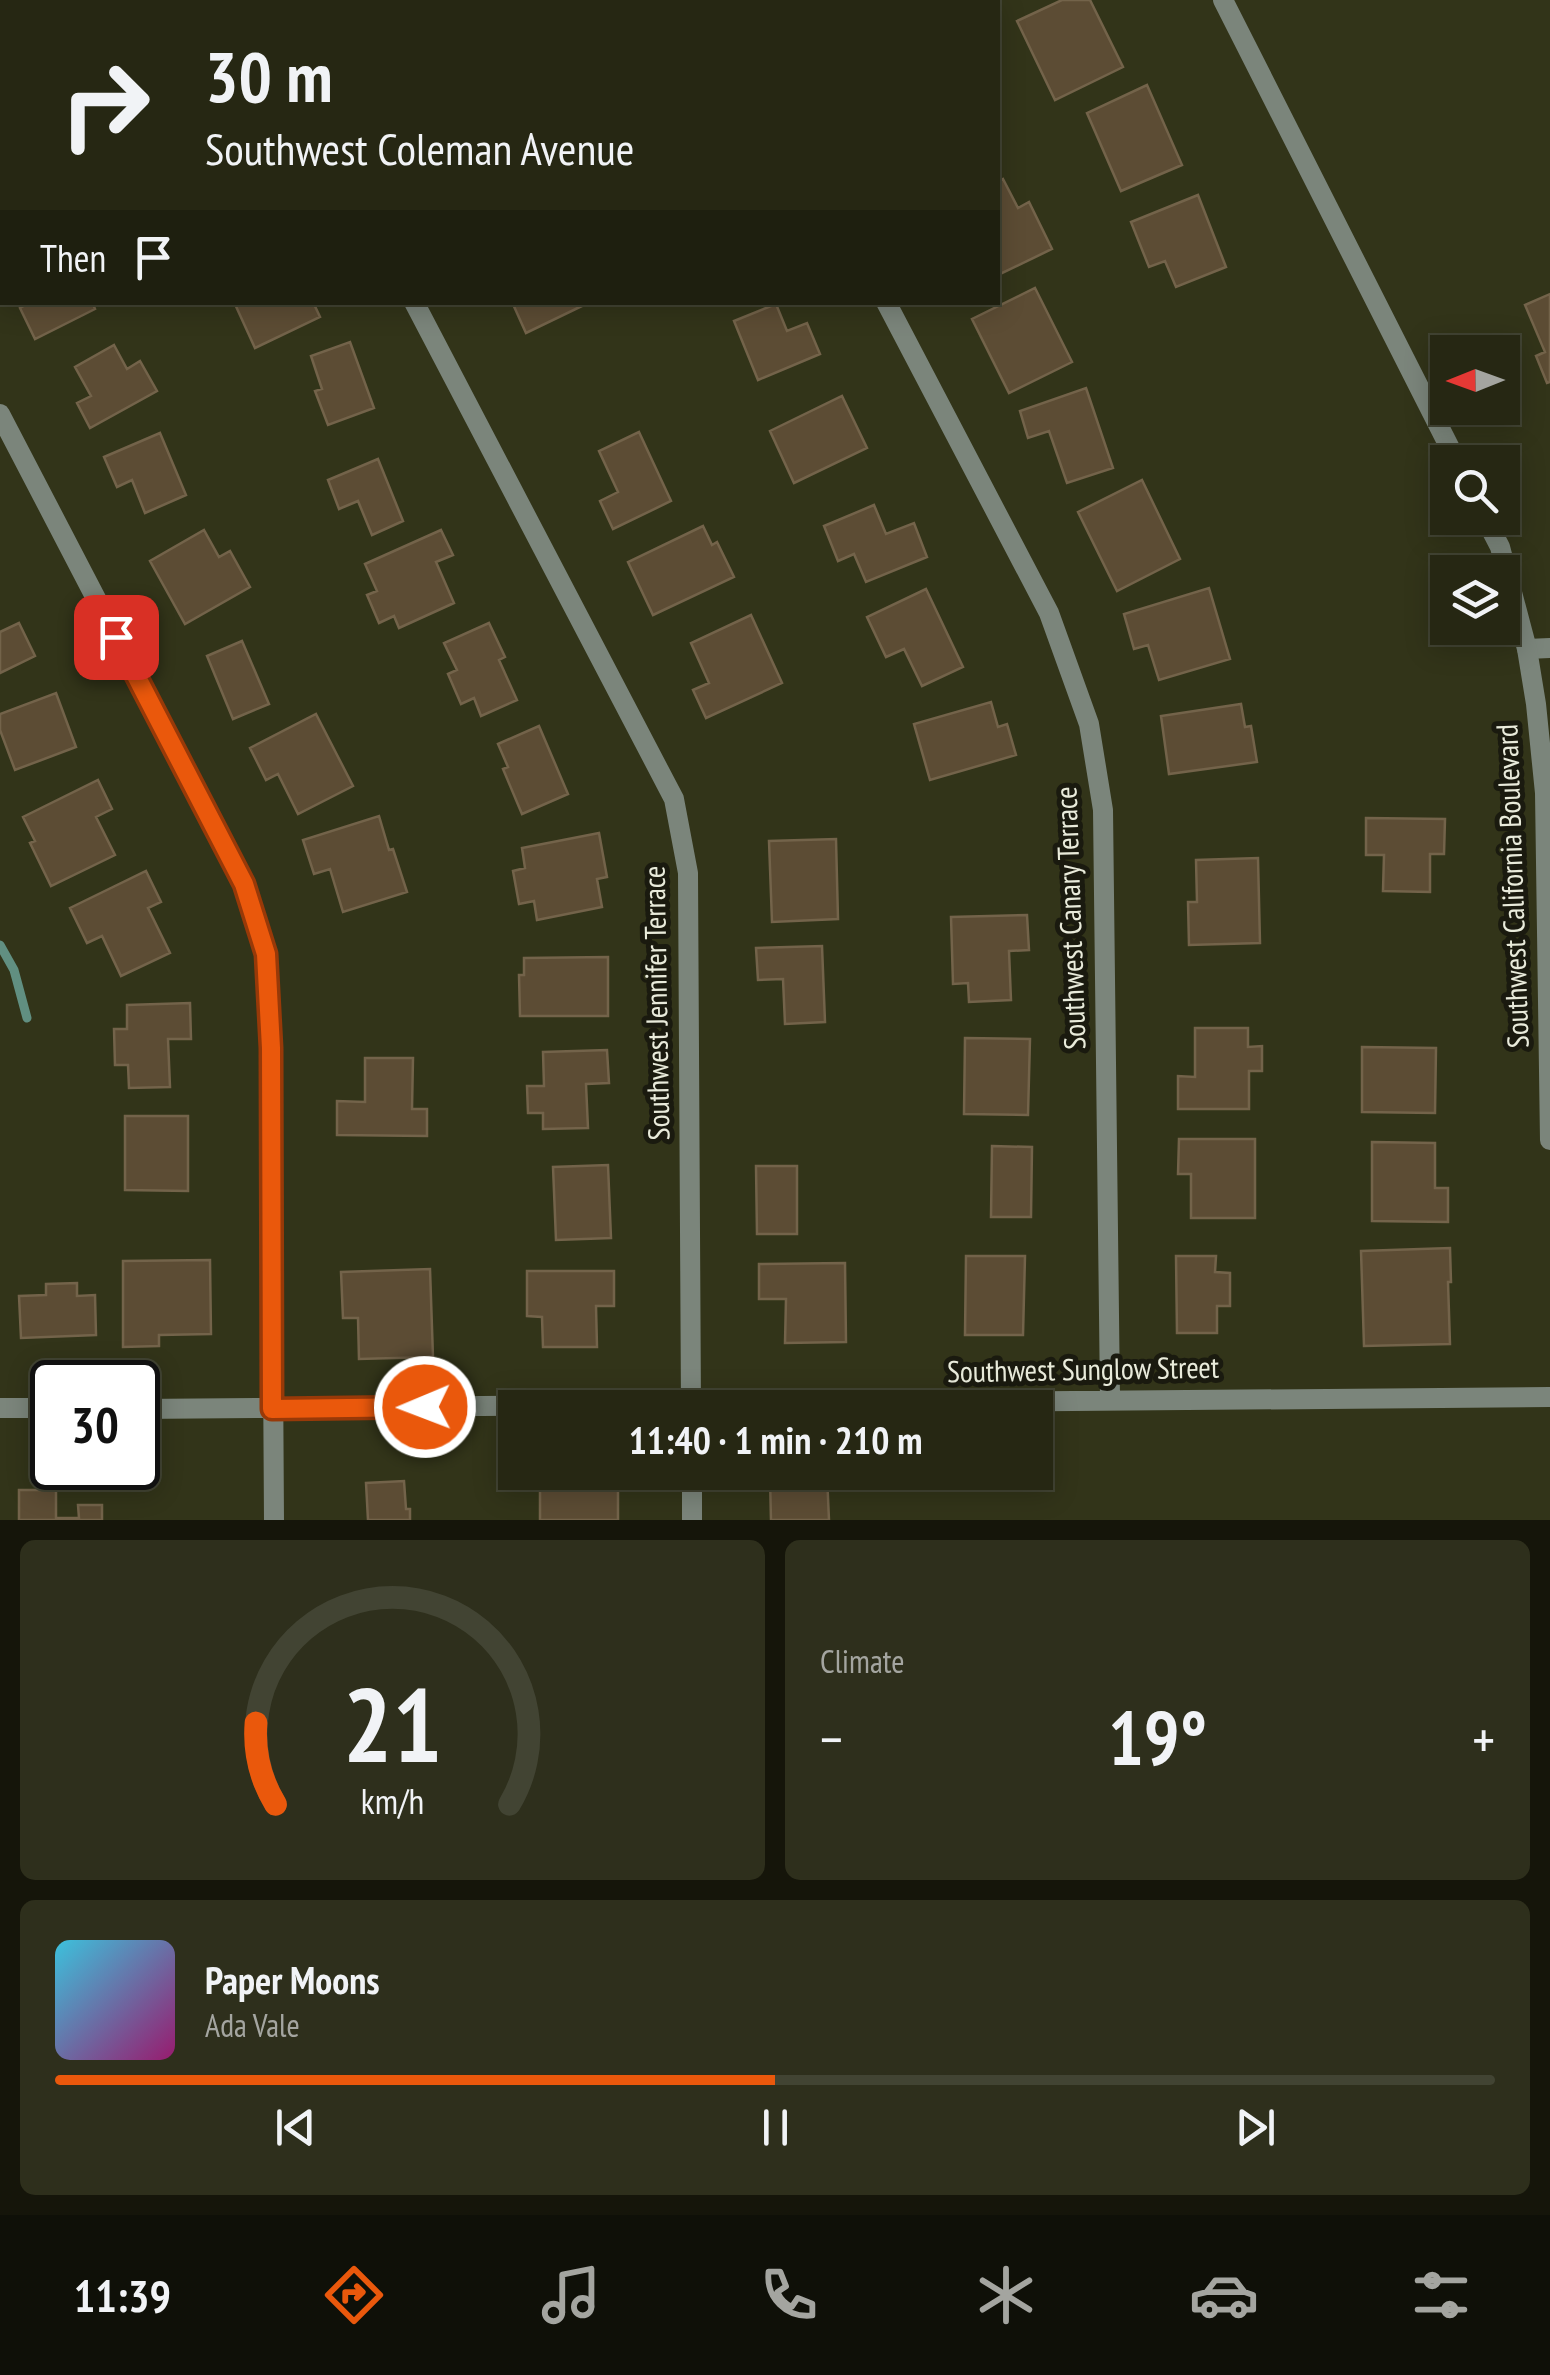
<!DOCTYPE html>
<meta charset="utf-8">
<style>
body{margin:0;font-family:"PT Sans Narrow",sans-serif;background:#2e2f1c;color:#f1f3f6;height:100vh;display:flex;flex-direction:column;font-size:38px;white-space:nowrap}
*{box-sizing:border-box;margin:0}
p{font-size:32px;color:#a4a5a0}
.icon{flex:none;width:55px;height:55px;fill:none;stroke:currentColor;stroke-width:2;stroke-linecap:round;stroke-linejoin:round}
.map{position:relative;height:1520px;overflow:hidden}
.panel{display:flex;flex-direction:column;gap:20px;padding:20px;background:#15150a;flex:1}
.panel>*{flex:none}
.banner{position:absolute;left:0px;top:0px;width:1000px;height:305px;box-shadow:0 5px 25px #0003,0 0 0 2px #424433;background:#262713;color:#f1f3f6;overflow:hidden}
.needle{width:65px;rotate:269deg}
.controls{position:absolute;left:1430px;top:335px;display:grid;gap:20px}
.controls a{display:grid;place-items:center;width:90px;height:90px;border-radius:0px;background:#262713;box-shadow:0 5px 25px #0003,0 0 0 2px #424433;font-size:50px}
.speed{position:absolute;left:30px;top:1360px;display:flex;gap:20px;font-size:50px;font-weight:700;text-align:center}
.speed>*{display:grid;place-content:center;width:130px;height:130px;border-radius:50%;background:#262713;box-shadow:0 5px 25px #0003,0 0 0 2px #424433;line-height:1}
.speed .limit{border:5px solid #111;border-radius:15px;background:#fff;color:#111}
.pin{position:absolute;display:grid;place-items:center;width:85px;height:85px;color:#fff;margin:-42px;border-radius:20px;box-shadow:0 5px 15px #0006}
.me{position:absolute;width:110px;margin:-55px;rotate:269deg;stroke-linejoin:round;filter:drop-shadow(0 0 8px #0008)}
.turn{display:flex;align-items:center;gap:35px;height:210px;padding:0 40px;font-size:45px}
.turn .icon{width:130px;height:130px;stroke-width:2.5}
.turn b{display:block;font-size:70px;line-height:85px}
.then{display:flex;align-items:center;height:95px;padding:0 40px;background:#0003;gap:20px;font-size:38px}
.big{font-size:75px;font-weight:700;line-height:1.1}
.panel .card{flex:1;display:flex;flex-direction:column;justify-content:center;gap:15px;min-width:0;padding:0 35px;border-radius:15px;background:#2e2f1c}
.panel .dial{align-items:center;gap:0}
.dial svg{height:260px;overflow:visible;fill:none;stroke:#424433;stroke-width:7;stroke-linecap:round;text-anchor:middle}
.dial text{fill:#f1f3f6;stroke:none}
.song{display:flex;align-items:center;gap:30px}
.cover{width:120px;height:120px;border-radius:15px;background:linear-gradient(135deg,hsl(190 70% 55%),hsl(320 70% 35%))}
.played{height:10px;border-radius:5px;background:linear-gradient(90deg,#ea580c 50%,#424433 50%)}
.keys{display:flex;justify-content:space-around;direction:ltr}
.heat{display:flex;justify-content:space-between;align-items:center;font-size:55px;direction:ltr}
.panel .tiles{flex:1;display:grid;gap:20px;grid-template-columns:1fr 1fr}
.card:last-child{grid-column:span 2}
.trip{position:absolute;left:498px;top:1390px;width:555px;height:100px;border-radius:0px;background:#262713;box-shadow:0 5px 25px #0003,0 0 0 2px #424433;font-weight:700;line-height:100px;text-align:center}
.tab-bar{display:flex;height:160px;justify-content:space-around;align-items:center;background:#0f1008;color:#a4a5a0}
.tab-bar .icon{width:70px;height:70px}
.tab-bar .current{color:#ea580c}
.tab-bar b{font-size:45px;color:#f1f3f6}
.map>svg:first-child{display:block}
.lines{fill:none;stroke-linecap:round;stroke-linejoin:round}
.stream{stroke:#618f81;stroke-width:9}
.building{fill:#5c4c34;stroke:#73634a;stroke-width:2.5}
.minor{stroke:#7b857b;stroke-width:20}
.tertiary{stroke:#7b857b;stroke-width:20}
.route-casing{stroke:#983908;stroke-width:25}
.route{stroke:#ea580c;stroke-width:18}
.labels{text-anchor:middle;stroke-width:10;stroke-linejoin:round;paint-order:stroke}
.street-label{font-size:30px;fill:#e9ebdb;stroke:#1a1a0f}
</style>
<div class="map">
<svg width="1550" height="1520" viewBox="0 0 1550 1520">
<rect width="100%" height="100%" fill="#323419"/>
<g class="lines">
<path class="stream" d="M 0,945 L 14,970 L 27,1018"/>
</g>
<path class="building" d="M 81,0 L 142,0 L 143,2 L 83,2 Z
M 1062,0 L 1090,0 L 1123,67 L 1055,100 L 1017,21 Z
M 1147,85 L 1182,165 L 1121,191 L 1087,113 Z
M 2,151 L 2,236 L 0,237 L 0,152 Z
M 1003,179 L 1018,208 L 1029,202 L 1052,249 L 998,275 L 998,182 Z
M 1198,195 L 1226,267 L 1176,287 L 1165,261 L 1149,267 L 1131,222 Z
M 1035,288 L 1072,362 L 1009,393 L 972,319 Z
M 1550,294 L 1550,382 L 1547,383 L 1536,356 L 1545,352 L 1525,305 Z
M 31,302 L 92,302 L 95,309 L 35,339 L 20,308 Z
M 234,302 L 313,302 L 320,317 L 255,348 Z
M 512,302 L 581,302 L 582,306 L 526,333 Z
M 776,304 L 787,331 L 807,323 L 820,354 L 758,380 L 734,321 Z
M 350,342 L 374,408 L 328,425 L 315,391 L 322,389 L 311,356 Z
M 114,345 L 127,369 L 140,361 L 157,391 L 90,428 L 77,403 L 91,396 L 75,367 Z
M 1086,388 L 1113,468 L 1067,483 L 1049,431 L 1028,438 L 1020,411 Z
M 842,396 L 867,448 L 794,483 L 770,431 Z
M 639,432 L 671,501 L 613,529 L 600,501 L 618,492 L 599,451 Z
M 160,433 L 186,495 L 145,513 L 132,480 L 117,487 L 104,457 Z
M 378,459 L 403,521 L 372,535 L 358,501 L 339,509 L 328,480 Z
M 1142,480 L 1180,559 L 1117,591 L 1078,512 Z
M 874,505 L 886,534 L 914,523 L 927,557 L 866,582 L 854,554 L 838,561 L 824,526 Z
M 703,526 L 712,545 L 717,542 L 734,577 L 653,615 L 628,562 Z
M 204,530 L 219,557 L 230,551 L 250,587 L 185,624 L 150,561 Z
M 441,530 L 453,555 L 436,562 L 454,603 L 399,628 L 394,616 L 379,623 L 367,595 L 377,591 L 365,564 Z
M 1209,588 L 1230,659 L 1159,680 L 1148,645 L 1134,649 L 1124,614 Z
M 926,589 L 963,667 L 922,686 L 904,649 L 886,657 L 867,617 Z
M 751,615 L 782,683 L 706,718 L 693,690 L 709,683 L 691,643 Z
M 19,623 L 35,656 L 0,673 L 0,632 Z
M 489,623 L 505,657 L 499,660 L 517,700 L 481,716 L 474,698 L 461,704 L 448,674 L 457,670 L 444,643 Z
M 242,641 L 269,704 L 233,719 L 207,656 Z
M 56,693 L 76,747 L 15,770 L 0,730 L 0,714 Z
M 991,702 L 998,727 L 1007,724 L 1016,755 L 930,780 L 914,724 Z
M 1241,704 L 1245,727 L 1251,726 L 1257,762 L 1169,774 L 1161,716 Z
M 316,714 L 353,786 L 298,814 L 278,774 L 266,780 L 250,748 Z
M 539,726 L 568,794 L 522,814 L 503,769 L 508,767 L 498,744 Z
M 98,780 L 112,809 L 96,817 L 115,855 L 51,886 L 30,843 L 35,841 L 23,817 Z
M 379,816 L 389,850 L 393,849 L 407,892 L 343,912 L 330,869 L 314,874 L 303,840 Z
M 1366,818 L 1445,819 L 1444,854 L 1430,854 L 1430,892 L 1383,891 L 1384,855 L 1366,855 Z
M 599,833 L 607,877 L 597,879 L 602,907 L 537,920 L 534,901 L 519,904 L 513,871 L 525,868 L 522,848 Z
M 836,839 L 838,919 L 772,922 L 769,841 Z
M 1258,858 L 1260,943 L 1189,945 L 1188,902 L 1197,902 L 1196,860 Z
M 146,871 L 161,902 L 148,908 L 170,953 L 121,976 L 102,936 L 87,943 L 70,908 Z
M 1027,915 L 1029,950 L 1009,951 L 1011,1000 L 969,1002 L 968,983 L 953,984 L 951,917 Z
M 822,946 L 825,1022 L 785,1024 L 783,979 L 758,980 L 756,948 Z
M 608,957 L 608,1016 L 520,1016 L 519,975 L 524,975 L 524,958 Z
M 190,1003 L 191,1039 L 168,1039 L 170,1087 L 129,1088 L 128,1065 L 115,1065 L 114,1029 L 127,1029 L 127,1005 Z
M 1195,1028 L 1248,1028 L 1248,1047 L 1262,1046 L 1262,1071 L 1249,1071 L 1249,1109 L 1178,1109 L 1178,1076 L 1195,1077 Z
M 965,1038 L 1030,1039 L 1028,1115 L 964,1114 Z
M 1362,1047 L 1436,1048 L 1435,1113 L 1362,1112 Z
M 607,1050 L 609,1083 L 586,1084 L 588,1128 L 543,1129 L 543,1113 L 528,1113 L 527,1086 L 544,1086 L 543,1052 Z
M 365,1058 L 413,1058 L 412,1109 L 427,1109 L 427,1136 L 337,1135 L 337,1101 L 365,1102 Z
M 125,1116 L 188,1116 L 188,1191 L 125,1190 Z
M 1179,1139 L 1255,1139 L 1255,1218 L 1191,1218 L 1191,1174 L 1178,1174 Z
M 1372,1142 L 1435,1143 L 1435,1188 L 1448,1188 L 1448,1222 L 1372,1221 Z
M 992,1146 L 1032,1147 L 1031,1217 L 991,1217 Z
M 608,1165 L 611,1238 L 556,1240 L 553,1167 Z
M 756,1166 L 797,1166 L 797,1234 L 757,1234 Z
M 1450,1248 L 1451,1282 L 1448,1282 L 1450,1344 L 1364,1346 L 1361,1251 Z
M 966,1256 L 1025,1256 L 1023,1335 L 965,1335 Z
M 1176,1256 L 1216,1256 L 1215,1272 L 1230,1273 L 1230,1306 L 1217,1306 L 1217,1333 L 1177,1333 Z
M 210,1260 L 211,1334 L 159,1335 L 159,1346 L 123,1347 L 123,1261 Z
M 845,1263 L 846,1342 L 785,1343 L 786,1299 L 759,1299 L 759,1264 Z
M 430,1269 L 433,1357 L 359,1359 L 358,1318 L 343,1318 L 341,1272 Z
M 527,1271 L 614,1271 L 614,1306 L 596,1306 L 597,1347 L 543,1347 L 542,1317 L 527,1316 Z
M 77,1283 L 77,1296 L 95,1295 L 96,1335 L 21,1338 L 19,1296 L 46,1295 L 46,1284 Z
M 827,1475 L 829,1520 L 771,1520 L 770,1478 Z
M 404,1481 L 406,1509 L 410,1509 L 410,1520 L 368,1520 L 366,1483 Z
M 540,1485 L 618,1485 L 618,1520 L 540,1520 Z
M 19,1490 L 56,1490 L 56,1518 L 79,1518 L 78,1505 L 102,1505 L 102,1520 L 19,1520 Z"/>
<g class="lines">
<path class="minor" d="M 255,0 L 256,2
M 727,0 L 728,2
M 414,302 L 674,799 L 688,873 L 691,1408
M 886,302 L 1049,613 L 1089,724 L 1103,810 L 1110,1399
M 0,414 L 244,883 L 266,954 L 271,1048 L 274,1520
M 1527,649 L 1550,648
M 0,1408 L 52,1408
M 138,1409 L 1550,1397
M 692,1472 L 692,1520"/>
<path class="tertiary" d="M 1223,0 L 1457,462
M 1485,518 L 1500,547 L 1527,649 L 1536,704 L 1545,793 L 1550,1140"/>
</g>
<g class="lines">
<defs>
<path id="route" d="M 116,637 L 244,884 L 266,954 L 271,1048 L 272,1409 L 425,1407"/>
</defs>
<use href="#route" class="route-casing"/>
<use href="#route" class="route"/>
</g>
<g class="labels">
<g class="street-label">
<text transform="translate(1513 886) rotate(-92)" y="10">Southwest California Boulevard</text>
<text transform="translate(1071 918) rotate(-92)" y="10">Southwest Canary Terrace</text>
<text transform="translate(657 1003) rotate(-91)" y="10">Southwest Jennifer Terrace</text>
<text transform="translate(1083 1370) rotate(-1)" y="10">Southwest Sunglow Street</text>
</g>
</g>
</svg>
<div class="controls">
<a><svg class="needle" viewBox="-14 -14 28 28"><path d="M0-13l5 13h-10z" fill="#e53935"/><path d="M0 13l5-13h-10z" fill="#a4a5a0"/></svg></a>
<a><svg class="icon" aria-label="search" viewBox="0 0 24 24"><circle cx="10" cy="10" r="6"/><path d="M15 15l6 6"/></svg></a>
<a><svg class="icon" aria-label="layers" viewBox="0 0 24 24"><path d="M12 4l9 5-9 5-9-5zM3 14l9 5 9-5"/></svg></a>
</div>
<div class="speed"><div class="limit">30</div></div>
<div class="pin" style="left:116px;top:637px;background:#d93025"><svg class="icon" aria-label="arrive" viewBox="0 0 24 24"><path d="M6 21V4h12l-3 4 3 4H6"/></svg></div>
<svg class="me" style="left:425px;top:1407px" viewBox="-20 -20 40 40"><circle r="17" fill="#ea580c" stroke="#fff" stroke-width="3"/><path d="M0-11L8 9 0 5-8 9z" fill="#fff"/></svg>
<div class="trip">11:40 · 1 min · 210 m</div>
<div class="banner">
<div class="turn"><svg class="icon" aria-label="right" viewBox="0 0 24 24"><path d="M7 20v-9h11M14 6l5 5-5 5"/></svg><div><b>30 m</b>Southwest Coleman Avenue</div></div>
<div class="then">Then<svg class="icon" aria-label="arrive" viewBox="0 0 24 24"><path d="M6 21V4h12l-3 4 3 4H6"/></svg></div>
</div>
</div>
<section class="panel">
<div class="tiles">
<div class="card dial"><svg viewBox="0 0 100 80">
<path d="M14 69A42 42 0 1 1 86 69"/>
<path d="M14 69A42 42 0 0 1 8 44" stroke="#ea580c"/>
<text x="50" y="56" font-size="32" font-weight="700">21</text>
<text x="50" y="72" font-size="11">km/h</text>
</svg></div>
<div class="card"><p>Climate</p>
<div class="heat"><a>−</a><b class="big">19°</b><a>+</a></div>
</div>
<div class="card">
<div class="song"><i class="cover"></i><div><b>Paper Moons</b><p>Ada Vale</p></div></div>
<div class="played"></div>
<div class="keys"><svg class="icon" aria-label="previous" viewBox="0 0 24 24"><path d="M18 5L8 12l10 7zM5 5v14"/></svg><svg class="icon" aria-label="pause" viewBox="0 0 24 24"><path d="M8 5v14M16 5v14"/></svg><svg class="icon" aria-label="next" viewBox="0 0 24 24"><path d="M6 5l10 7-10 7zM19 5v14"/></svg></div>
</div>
</div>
</section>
<nav class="tab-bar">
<b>11:39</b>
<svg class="icon current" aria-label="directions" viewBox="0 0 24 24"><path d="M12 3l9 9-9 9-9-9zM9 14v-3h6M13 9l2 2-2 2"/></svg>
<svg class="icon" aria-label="music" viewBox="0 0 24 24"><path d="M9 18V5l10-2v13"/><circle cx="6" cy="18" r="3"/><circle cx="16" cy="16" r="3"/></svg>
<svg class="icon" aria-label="phone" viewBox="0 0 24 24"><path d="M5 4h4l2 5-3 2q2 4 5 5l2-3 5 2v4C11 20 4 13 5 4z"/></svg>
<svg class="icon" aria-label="climate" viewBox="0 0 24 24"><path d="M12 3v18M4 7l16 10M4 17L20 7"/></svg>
<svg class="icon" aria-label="car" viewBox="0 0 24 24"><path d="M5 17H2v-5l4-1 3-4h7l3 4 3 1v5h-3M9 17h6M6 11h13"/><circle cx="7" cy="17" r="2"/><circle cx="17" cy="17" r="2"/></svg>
<svg class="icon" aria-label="filters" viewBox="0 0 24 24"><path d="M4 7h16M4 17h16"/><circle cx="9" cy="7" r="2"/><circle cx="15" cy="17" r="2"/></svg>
</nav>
